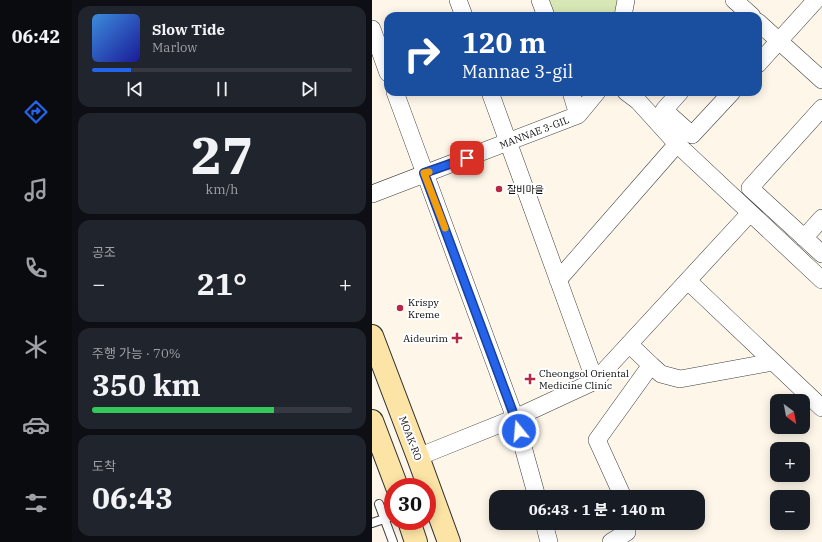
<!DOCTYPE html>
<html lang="ko">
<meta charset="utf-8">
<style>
body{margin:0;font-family:"IBM Plex Serif","Noto Sans KR",serif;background:#20242c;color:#f1f3f6;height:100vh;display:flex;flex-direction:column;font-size:15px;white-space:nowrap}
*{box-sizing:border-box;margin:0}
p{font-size:13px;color:#9ea1a6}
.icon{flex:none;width:22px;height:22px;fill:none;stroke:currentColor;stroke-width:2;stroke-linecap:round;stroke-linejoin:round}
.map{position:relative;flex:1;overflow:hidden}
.drawer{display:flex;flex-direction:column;gap:6px;padding:6px;background:#0d0f14;width:300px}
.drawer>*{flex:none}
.hud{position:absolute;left:12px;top:12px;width:378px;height:84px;border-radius:12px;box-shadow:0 2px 10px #0003;background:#1a4fa0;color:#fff;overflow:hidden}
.needle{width:26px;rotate:148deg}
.buttons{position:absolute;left:398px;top:394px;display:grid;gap:8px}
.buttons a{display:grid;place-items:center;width:40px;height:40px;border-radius:8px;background:#171b24;box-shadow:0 2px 10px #0003;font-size:20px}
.speed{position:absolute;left:12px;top:478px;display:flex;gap:8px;font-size:20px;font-weight:700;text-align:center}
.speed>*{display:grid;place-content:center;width:52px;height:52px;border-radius:50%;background:#171b24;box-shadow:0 2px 10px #0003;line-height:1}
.speed .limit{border:6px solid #d22;background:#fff;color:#111}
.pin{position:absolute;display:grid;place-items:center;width:34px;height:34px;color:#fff;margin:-17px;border-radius:8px;box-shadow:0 2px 6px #0006}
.me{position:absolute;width:44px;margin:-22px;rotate:343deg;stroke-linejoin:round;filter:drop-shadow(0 0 3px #0008)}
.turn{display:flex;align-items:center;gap:14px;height:84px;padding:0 12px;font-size:18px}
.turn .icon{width:52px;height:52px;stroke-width:2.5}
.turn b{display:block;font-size:28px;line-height:34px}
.big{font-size:30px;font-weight:800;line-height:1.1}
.drawer .widget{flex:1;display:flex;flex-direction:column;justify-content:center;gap:6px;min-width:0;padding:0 14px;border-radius:12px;background:#20242c}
.drawer .dial{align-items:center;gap:0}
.dial b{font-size:52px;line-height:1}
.song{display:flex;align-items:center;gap:12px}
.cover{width:48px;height:48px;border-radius:6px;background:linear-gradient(135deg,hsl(210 70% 55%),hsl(240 70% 35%))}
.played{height:4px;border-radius:2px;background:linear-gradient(90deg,#2563eb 15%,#363941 15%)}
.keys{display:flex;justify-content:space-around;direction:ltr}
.heat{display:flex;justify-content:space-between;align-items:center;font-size:22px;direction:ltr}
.charge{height:6px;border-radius:3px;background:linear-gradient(90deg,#34c759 70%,#363941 0)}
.trip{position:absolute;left:117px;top:490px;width:216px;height:40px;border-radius:12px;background:#171b24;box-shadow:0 2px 10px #0003;font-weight:800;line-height:40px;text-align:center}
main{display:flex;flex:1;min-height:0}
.tabs{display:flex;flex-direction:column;width:72px;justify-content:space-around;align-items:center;background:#090b0e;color:#9ea1a6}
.tabs .icon{width:28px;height:28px}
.tabs .active{color:#2563eb}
.tabs b{font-size:18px;color:#f1f3f6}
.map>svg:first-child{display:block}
.green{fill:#d7e7b5}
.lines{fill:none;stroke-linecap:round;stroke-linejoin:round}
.lane-casing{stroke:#3e3e3e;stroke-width:10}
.street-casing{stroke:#3e3e3e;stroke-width:18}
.secondary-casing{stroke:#2d2d2d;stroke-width:24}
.lane{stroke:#fff;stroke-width:8}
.street{stroke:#fff;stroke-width:17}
.secondary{stroke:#fce4a6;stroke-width:22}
.route-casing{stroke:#184099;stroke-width:10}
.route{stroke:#2563eb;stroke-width:7}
.slow{stroke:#f59e0b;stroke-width:7}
.poi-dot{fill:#b52846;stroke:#fff;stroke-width:1.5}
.labels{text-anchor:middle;stroke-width:4;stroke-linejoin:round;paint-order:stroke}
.street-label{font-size:10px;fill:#0b0b0b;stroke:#fff}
.poi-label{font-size:10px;fill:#0b0b0b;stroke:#fff;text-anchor:start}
</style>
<main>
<nav class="tabs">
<b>06:42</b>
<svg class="icon active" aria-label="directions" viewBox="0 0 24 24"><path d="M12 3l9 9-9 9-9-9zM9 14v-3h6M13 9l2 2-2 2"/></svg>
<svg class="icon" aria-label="music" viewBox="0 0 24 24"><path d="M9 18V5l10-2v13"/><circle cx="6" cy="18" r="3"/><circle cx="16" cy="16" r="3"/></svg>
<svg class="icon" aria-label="phone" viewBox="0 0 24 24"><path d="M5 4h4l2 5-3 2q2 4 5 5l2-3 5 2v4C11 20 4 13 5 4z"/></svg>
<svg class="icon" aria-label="climate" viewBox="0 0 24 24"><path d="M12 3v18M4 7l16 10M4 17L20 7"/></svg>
<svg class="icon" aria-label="car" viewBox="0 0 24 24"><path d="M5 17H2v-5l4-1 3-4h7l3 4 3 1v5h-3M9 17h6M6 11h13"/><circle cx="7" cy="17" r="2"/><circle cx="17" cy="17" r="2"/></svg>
<svg class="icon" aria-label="filters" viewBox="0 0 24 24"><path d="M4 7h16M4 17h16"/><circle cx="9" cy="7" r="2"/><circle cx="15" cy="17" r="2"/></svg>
</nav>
<section class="drawer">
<div class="widget">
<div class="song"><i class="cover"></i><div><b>Slow Tide</b><p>Marlow</p></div></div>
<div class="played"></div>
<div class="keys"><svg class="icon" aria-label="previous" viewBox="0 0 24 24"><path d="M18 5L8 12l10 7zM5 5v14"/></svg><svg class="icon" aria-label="pause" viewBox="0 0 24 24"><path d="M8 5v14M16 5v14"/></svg><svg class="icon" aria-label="next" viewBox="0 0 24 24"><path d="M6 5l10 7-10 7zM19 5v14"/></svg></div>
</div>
<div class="widget dial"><b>27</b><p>km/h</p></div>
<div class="widget"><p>공조</p>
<div class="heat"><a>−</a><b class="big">21°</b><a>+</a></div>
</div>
<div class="widget"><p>주행 가능 · 70%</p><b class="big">350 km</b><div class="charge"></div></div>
<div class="widget"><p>도착</p><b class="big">06:43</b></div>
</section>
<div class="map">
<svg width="450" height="542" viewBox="0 0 450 542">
<rect width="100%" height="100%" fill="#fef7e9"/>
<path class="green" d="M 169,0 L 254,0 L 251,16 L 174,16 Z"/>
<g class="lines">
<defs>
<path id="lane" d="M 7,504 L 21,542
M 0,523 L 21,516"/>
<path id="street" d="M 86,0 L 92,16
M 168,0 L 174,16
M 362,0 L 380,16
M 251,16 L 254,0
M 386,22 L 450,80
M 0,29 L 16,73
M 386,64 L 444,0
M 23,92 L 143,418 L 165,497
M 118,92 L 223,381
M 199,92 L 206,115
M 254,92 L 266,101 L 305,144 L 450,280
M 308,92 L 292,110 L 320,135 L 360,92
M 450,108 L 378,188 L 450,254
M 0,194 L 206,115 L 225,92
M 432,238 L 450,218
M 186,280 L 305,144
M 316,281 L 450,408
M 279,365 L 289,374 L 308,379 L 401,362
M 46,457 L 143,418 L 223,381 L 378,213
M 251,497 L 225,440 L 279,365 L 257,344
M 172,523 L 177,542
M 239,542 L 255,532 L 254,523"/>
<path id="secondary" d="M 0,336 L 46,457 L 77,542
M 0,421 L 25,487
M 37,521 L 44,542"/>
</defs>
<use href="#lane" class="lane-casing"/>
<use href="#street" class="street-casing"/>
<use href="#secondary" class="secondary-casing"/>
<use href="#lane" class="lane"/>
<use href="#street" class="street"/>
<use href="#secondary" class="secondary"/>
</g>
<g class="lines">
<defs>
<path id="route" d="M 95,158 L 52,173 L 143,418 L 147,431"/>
</defs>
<use href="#route" class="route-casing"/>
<use href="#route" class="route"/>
<path class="slow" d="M 57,172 L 52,173 L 73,228"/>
</g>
<g class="poi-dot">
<circle cx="127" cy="189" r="4"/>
<circle cx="28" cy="308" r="4"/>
<path d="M83 332h4v4h4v4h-4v4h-4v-4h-4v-4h4z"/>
<path d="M156 373h4v4h4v4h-4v4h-4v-4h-4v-4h4z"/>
</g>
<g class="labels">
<g class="street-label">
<text transform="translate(162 132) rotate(-21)" y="4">MANNAE 3-GIL</text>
<text transform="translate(39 438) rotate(69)" y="4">MOAK-RO</text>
</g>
<g class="poi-label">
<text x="135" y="193">잘비마을</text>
<text x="36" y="306">Krispy<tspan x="36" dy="12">Kreme</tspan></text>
<text x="76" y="342" text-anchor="end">Aideurim</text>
<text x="167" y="377">Cheongsol Oriental<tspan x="167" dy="12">Medicine Clinic</tspan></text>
</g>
</g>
</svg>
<div class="buttons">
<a><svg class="needle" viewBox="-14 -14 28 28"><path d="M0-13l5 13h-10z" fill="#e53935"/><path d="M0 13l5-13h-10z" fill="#9ea1a6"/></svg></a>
<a>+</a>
<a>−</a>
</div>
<div class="speed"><div class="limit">30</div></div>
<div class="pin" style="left:95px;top:158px;background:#d93025"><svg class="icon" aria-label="arrive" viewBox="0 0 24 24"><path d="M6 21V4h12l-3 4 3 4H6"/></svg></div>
<svg class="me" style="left:147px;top:431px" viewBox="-20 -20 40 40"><circle r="17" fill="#2563eb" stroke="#fff" stroke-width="3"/><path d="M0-11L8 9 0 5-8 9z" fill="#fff"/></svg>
<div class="trip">06:43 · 1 분 · 140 m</div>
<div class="hud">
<div class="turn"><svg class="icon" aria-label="right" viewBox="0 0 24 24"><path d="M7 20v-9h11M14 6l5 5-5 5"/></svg><div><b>120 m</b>Mannae 3-gil</div></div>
</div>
</div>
</main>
